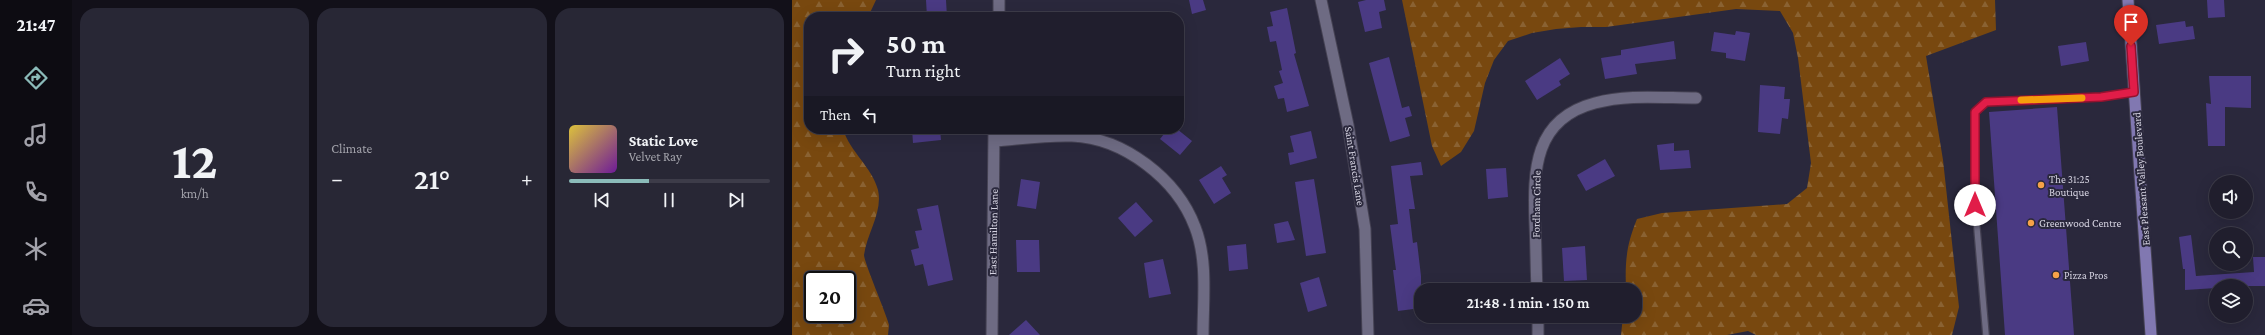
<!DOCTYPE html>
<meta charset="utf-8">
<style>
body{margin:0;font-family:"Crimson Pro",serif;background:#282735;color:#f1f3f6;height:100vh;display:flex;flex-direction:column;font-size:15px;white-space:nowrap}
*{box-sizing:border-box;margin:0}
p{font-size:13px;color:#a2a2aa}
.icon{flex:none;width:22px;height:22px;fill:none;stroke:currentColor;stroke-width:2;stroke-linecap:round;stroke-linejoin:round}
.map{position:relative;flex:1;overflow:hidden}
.drawer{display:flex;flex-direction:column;gap:8px;padding:8px;background:#121019;width:720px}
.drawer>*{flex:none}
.hud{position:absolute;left:12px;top:12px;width:380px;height:122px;border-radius:16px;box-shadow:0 4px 16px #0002,0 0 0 1px #3d3c49;background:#201e2d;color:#f1f3f6;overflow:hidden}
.controls{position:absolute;left:1417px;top:175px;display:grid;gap:8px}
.controls a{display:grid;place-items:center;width:44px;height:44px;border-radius:50%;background:#201e2d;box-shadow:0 4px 16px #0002,0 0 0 1px #3d3c49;font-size:20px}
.speed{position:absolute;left:12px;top:271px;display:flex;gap:8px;font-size:20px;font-weight:700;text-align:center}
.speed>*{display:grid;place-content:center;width:52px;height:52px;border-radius:50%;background:#201e2d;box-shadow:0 4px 16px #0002,0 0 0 1px #3d3c49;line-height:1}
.speed .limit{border:2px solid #111;border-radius:6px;background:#fff;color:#111}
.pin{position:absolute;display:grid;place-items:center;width:34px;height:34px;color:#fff;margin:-41px -17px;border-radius:50% 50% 50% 0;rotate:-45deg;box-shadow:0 0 4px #0007}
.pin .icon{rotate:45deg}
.me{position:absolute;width:44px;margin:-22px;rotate:0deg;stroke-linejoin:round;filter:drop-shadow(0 0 3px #0008)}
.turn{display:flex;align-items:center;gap:14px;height:84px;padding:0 16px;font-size:18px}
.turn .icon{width:52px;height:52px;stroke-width:2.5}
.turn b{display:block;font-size:28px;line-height:34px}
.then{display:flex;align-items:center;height:38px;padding:0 16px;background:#0003;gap:8px;font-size:15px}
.big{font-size:30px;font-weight:600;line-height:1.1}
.drawer .widget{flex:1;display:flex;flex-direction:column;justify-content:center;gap:6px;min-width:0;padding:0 14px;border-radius:16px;background:#282735}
.drawer .dial{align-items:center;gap:0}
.dial b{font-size:52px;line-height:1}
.song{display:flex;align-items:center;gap:12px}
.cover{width:48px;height:48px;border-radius:6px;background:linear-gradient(135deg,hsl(50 70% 55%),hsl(280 70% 35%))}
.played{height:4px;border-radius:2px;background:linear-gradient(90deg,#8bbbb9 40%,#3d3c49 40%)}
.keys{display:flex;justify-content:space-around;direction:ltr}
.heat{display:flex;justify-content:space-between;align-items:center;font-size:22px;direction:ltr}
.drawer .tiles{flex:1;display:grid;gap:8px;grid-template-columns:repeat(3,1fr)}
.trip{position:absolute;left:622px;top:283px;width:228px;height:40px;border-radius:16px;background:#201e2d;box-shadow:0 4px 16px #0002,0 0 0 1px #3d3c49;font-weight:600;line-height:40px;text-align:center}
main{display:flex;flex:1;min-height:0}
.dock{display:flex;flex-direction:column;width:72px;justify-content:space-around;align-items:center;background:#0d0c12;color:#a2a2aa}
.dock .icon{width:28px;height:28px}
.dock .current{color:#8bbbb9}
.dock b{font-size:18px;color:#f1f3f6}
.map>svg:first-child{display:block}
.forest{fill:url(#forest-firs);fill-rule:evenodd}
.building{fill:#4a3a83}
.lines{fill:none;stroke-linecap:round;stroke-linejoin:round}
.service-casing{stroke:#454253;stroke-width:8}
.minor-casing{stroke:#454253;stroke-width:13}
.primary-casing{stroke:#454253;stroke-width:13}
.service{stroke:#6e6b83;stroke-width:5.5}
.minor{stroke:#6e6b83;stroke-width:11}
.primary{stroke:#8178b1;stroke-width:11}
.route-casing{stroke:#92132f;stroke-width:10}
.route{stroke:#e11d48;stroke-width:7}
.slow{stroke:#f59e0b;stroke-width:7}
.poi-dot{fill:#f6a248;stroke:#2a283c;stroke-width:1.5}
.labels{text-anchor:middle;stroke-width:4;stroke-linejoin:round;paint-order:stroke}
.street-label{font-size:11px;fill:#d4d2e0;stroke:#2a283c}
.poi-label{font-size:11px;fill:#d4d2e0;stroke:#2a283c;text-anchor:start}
</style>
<main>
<nav class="dock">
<b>21:47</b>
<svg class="icon current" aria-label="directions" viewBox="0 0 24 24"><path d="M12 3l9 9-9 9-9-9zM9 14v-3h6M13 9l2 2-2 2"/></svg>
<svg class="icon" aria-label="music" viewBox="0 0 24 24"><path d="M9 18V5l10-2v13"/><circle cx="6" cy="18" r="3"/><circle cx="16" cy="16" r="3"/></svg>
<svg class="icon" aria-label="phone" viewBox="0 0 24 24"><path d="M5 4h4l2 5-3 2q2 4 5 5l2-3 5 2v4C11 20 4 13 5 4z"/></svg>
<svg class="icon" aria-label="climate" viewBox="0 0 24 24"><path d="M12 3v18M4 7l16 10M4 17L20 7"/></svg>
<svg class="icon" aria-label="car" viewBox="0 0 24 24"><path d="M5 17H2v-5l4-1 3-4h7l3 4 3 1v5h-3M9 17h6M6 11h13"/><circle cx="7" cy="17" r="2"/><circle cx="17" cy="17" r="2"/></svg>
</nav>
<section class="drawer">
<div class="tiles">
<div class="widget dial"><b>12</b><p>km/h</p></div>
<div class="widget"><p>Climate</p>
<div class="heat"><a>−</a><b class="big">21°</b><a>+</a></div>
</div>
<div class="widget">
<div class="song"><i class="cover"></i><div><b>Static Love</b><p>Velvet Ray</p></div></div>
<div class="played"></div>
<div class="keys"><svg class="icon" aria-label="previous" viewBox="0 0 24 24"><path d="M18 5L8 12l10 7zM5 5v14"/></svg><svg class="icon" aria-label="pause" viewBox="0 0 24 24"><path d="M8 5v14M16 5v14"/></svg><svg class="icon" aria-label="next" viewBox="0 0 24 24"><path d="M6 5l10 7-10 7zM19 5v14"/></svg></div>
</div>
</div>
</section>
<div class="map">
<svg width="1473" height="335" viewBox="0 0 1473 335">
<defs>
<pattern id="forest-firs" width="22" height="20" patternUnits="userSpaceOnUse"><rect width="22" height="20" fill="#78480f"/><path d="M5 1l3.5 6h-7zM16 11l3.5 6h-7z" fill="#8a6232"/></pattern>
</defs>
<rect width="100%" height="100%" fill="#2a283c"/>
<path class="forest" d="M 0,0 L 84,0 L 76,17 L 17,17 L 17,129 L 51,129 C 58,152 80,167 86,190 C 91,212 75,233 72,255 C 72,262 94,313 97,325 L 96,335 L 0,335 ZM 21,280 L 55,280 L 55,314 L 21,314 Z
M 610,0 L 1203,0 L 1204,30 L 1134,56 L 1151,160 L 1167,307 L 1160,335 L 964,335 L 956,331 L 935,335 L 829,335 L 831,316 L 843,316 L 843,290 L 834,290 C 833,262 834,246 845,219 L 870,213 L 995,204 L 1015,188 L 1019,163 L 1006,58 L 1001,33 L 988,11 L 944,9 L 814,27 L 789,27 L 764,29 L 740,33 L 716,41 L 702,60 L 693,83 L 682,131 L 669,152 L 649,166 L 640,146 Z"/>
<path class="building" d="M 134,0 L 154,0 L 155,17 L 135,17 Z
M 397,0 L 411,0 L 414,10 L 400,14 Z
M 574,0 L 592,0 L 594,10 L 587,12 L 590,28 L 573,32 L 566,2 Z
M 1415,0 L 1432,0 L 1433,17 L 1416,18 Z
M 495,8 L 504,53 L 502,54 L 517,106 L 495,112 L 492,98 L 486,99 L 482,86 L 491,83 L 487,71 L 490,70 L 484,41 L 478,42 L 475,27 L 481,26 L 478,12 Z
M 1393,21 L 1394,27 L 1401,26 L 1403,39 L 1367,44 L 1364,25 Z
M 944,31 L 958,33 L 953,61 L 934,58 L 934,53 L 919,51 L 922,32 L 943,35 Z
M 882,41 L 884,59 L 843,64 L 845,74 L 813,79 L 809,58 L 829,55 L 829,50 Z
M 1294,42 L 1297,61 L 1269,66 L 1266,46 Z
M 597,57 L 610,108 L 617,106 L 620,116 L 613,118 L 618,136 L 598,142 L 577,63 Z
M 768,58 L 778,74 L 767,81 L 769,85 L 745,100 L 733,81 Z
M 1417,76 L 1459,76 L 1459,108 L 1433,107 L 1433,146 L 1416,146 L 1414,103 L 1419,104 Z
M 968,85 L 993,87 L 992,99 L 998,99 L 996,119 L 990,118 L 988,134 L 966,132 Z
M 1265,107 L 1282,335 L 1213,335 L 1197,112 Z
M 120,129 L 148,129 L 149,140 L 121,143 Z
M 376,129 L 385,129 L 400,141 L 388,155 L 368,139 Z
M 519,131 L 525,158 L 498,165 L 496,153 L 502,152 L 498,136 Z
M 882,143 L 882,151 L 897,150 L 899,168 L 868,170 L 865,145 Z
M 813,159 L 823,176 L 794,191 L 785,175 Z
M 629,162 L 631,175 L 618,176 L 623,209 L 617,209 L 621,243 L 625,242 L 629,276 L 629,308 L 606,311 L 601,270 L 604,270 L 598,225 L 606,224 L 599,166 Z
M 429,166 L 435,175 L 430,178 L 439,193 L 422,204 L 407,180 Z
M 714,168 L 716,197 L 696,199 L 694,169 Z
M 229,179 L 248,182 L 244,209 L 225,206 Z
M 522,179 L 534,253 L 514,256 L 503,182 Z
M 344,202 L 361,221 L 343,237 L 326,218 Z
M 146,205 L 161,280 L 136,286 L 131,264 L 123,266 L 119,250 L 127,248 L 123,231 L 130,230 L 125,209 Z
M 496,221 L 503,240 L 485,243 L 482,224 Z
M 1399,235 L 1404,276 L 1462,272 L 1461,257 L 1473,257 L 1473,286 L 1424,286 L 1424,288 L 1393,290 L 1393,269 L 1391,269 L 1387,237 Z
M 224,240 L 247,240 L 248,272 L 225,272 Z
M 454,244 L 456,269 L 437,271 L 435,246 Z
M 793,246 L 795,280 L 772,281 L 770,248 Z
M 371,259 L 379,294 L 357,298 L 352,263 Z
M 527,277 L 535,306 L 516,312 L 508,283 Z
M 234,320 L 248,335 L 217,335 Z"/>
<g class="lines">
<defs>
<path id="service" d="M 1194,335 L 1183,205 L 1183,112 L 1194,102 L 1309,97 L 1342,92"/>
<path id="minor" d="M 529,0 L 556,125 L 573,229 L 576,335
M 207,17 L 207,0
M 202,141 C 228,139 255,135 280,136 C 332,138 385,179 403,227 C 416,260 411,300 411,335
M 745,290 C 744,268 744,245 743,223 C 741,170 742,119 803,103 C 835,94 871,98 904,98
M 746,316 L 746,335
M 200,335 L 202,129"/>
<path id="primary" d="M 1336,0 L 1359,335"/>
</defs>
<use href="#service" class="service-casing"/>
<use href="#minor" class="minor-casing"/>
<use href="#primary" class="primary-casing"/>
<use href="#service" class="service"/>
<use href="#minor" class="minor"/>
<use href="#primary" class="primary"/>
</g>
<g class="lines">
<defs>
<path id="route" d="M 1183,205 L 1183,112 L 1194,102 L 1309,97 L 1342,92 L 1339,46"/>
</defs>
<use href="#route" class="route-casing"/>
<use href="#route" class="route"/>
<path class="slow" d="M 1229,100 L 1290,98"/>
</g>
<g class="poi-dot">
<circle cx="1249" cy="185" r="4"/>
<circle cx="1239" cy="223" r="4"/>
<circle cx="1264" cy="275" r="4"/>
</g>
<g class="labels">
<g class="street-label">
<text transform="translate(563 166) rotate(81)" y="4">Saint Francis Lane</text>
<text transform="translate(1349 179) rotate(-94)" y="4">East Pleasant Valley Boulevard</text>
<text transform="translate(744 204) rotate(-89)" y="4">Fordham Circle</text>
<text transform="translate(201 232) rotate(-89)" y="4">East Hamilton Lane</text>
</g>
<g class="poi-label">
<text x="1257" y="183">The 31:25<tspan x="1257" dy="13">Boutique</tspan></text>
<text x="1247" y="227">Greenwood Centre</text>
<text x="1272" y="279">Pizza Pros</text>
</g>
</g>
</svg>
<div class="controls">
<a><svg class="icon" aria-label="sound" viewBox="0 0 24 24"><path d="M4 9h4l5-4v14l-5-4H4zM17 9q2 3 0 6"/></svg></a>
<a><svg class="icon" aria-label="search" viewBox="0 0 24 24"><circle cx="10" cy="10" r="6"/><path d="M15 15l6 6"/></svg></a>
<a><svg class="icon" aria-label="layers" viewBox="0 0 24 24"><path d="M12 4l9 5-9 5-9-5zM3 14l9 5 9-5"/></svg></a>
</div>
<div class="speed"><div class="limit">20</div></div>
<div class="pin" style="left:1339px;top:46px;background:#d93025"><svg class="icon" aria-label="arrive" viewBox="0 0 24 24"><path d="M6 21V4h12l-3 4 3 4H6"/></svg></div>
<svg class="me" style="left:1183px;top:205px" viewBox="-20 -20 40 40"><circle r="19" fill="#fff"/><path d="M0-13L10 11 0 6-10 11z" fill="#e11d48"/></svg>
<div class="trip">21:48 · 1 min · 150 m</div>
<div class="hud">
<div class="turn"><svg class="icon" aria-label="right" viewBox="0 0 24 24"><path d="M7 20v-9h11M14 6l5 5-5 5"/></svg><div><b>50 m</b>Turn right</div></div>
<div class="then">Then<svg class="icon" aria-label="left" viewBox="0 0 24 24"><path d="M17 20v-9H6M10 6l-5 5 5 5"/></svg></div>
</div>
</div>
</main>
